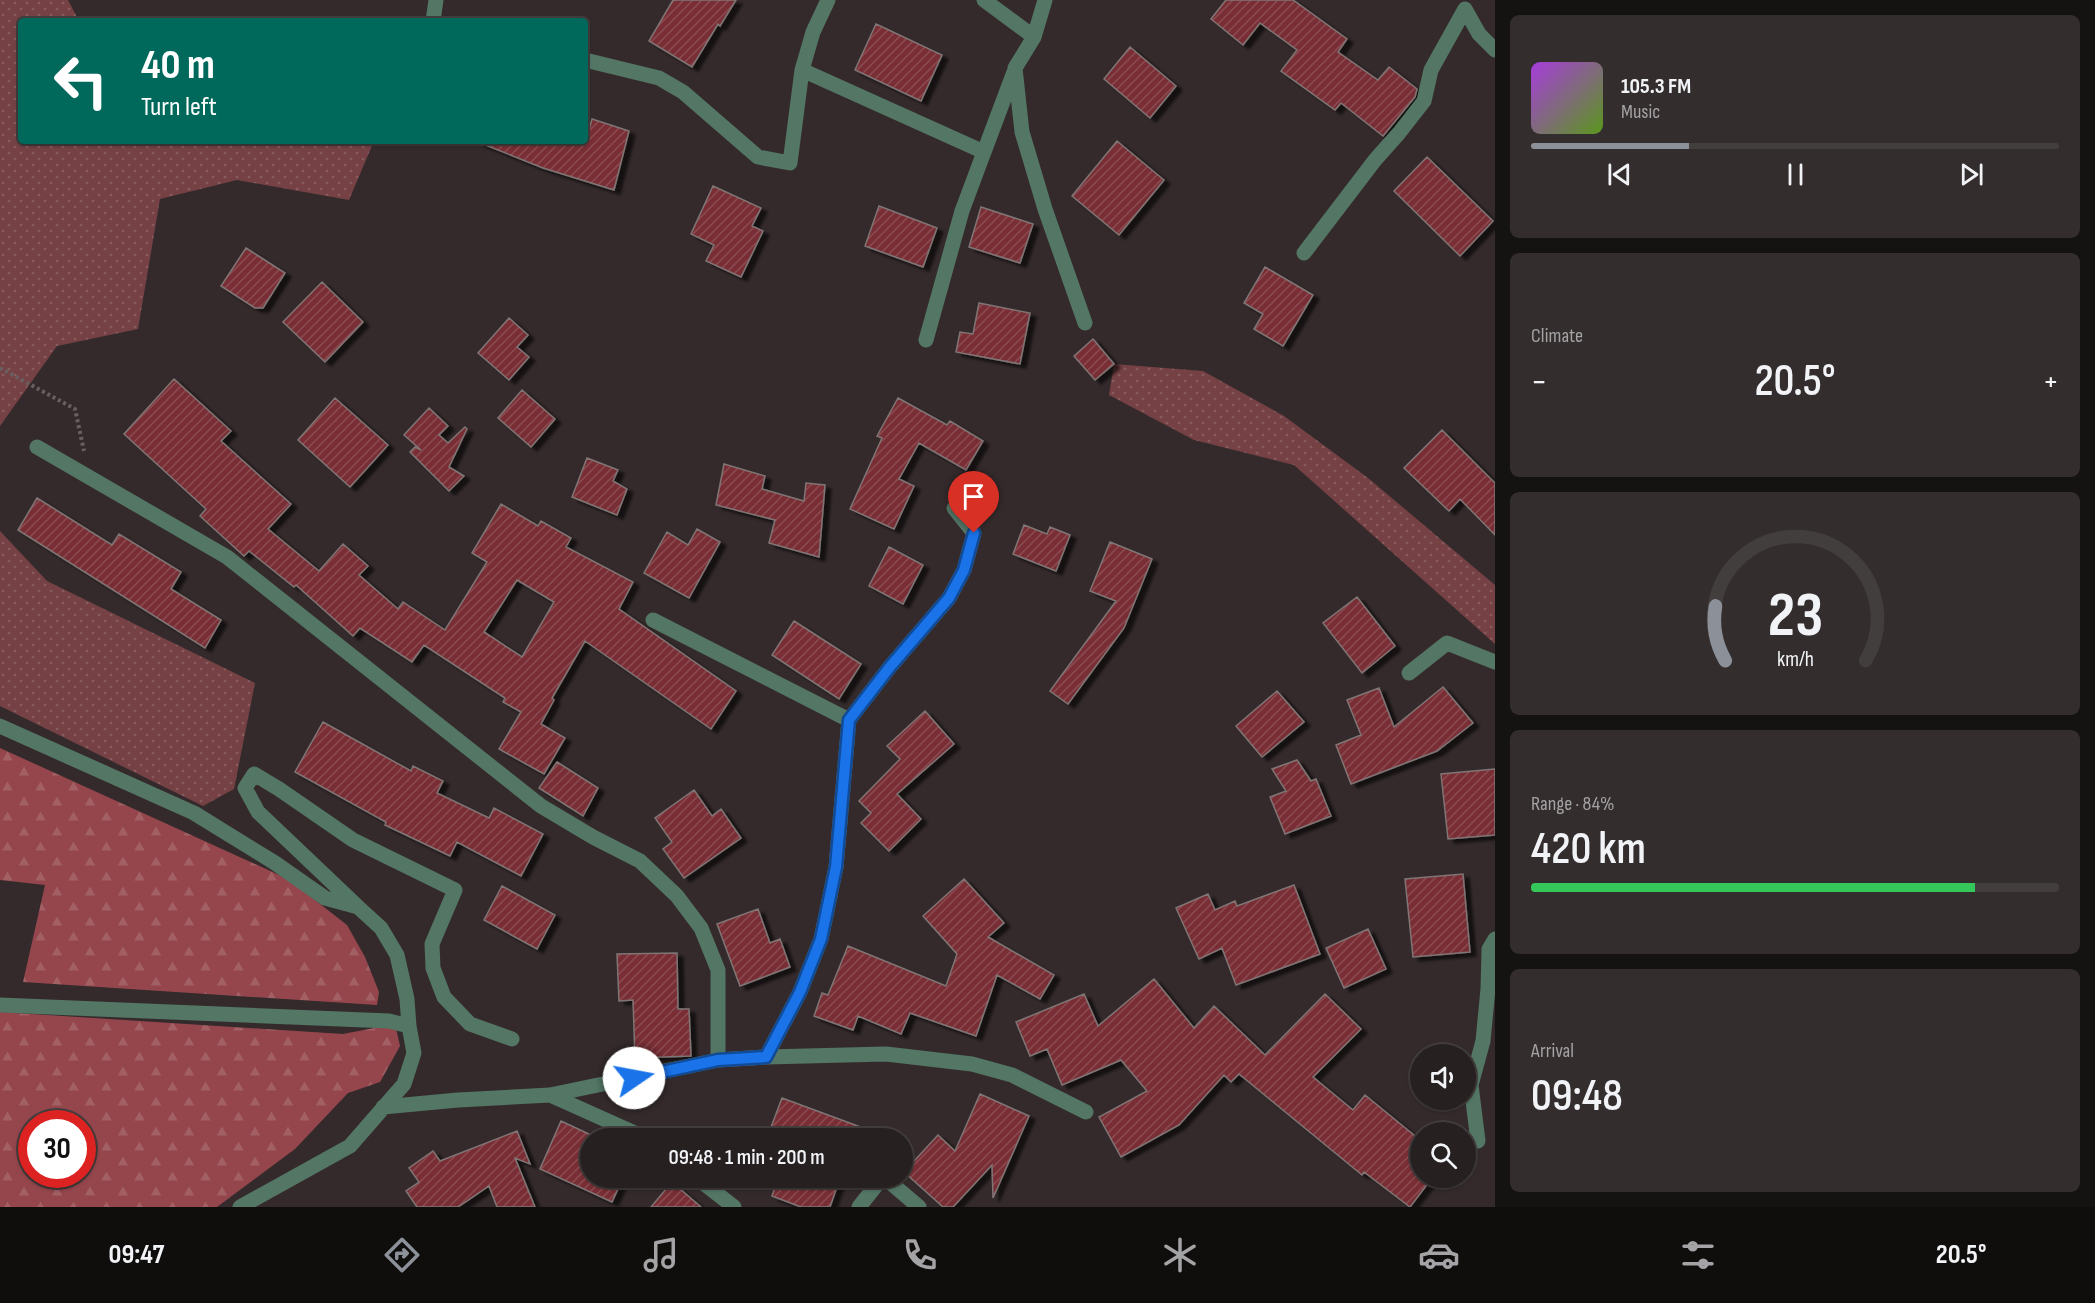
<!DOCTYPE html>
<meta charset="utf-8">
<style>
body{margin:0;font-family:"Sofia Sans Condensed",sans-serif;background:#332d2d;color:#f1f3f6;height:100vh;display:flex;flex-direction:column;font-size:22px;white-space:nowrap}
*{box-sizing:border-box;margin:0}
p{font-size:20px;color:#a4a3a5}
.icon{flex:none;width:33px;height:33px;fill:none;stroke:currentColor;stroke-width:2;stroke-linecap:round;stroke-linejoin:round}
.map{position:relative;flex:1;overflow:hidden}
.sheet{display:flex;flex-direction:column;gap:15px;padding:15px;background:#151212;width:600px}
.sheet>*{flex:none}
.guide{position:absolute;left:18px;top:18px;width:570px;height:126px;border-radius:6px;box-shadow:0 2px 4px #0004,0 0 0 2px #433e3e;background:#00695c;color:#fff;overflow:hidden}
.tools{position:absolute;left:1410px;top:1044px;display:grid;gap:12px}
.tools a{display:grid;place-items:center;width:66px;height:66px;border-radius:50%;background:#272020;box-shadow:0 2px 4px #0004,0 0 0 2px #433e3e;font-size:30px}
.speed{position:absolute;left:18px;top:1110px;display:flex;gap:12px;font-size:30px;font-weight:700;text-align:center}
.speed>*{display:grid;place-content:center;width:78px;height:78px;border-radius:50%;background:#272020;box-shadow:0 2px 4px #0004,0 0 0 2px #433e3e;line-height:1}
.speed .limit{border:9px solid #d22;background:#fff;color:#111}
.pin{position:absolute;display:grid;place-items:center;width:51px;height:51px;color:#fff;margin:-62px -26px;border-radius:50% 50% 50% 0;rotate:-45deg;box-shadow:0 0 6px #0007}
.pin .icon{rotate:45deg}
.me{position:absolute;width:66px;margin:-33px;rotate:78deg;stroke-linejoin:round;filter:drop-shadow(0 0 4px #0008)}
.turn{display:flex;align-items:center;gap:21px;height:126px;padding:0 24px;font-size:27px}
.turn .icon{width:78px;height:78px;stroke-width:2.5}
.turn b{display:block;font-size:42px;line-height:51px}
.big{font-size:45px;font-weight:600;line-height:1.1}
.sheet .tile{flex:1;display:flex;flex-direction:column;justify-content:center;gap:9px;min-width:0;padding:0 21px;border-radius:9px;background:#332d2d}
.sheet .dial{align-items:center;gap:0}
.dial svg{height:156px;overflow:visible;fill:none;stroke:#433e3e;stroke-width:7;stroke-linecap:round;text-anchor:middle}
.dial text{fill:#f1f3f6;stroke:none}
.song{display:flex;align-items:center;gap:18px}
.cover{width:72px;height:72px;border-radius:9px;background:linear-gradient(135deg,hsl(280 70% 55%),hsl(90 70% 35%))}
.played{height:6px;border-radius:3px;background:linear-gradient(90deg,#8c9099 30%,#433e3e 30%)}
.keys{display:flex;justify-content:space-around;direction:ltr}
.heat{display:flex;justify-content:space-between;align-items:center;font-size:33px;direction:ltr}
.charge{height:9px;border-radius:4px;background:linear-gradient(90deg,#34c759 84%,#433e3e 0)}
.trip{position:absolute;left:580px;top:1128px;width:333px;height:60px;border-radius:30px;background:#272020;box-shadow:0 2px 4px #0004,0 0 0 2px #433e3e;font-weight:600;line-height:60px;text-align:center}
.menu{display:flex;height:96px;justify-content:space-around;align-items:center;background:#100d0d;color:#a4a3a5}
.menu .icon{width:42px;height:42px}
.menu .selected{color:#8c9099}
.menu b{font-size:27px;color:#f1f3f6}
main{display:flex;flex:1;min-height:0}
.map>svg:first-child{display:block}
.grass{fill:url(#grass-dots)}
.forest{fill:url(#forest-firs);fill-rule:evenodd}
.building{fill:url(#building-hatch);stroke:#807575;stroke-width:1.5;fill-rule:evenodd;filter:url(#shadow)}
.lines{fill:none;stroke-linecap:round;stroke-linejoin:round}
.path{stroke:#685f60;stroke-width:4;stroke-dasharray:3 3;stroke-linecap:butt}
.minor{stroke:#537665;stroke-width:15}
.route-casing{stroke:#114b97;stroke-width:15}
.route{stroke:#1a73e8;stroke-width:10}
</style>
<main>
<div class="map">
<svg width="1495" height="1207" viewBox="0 0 1495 1207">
<defs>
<pattern id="grass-dots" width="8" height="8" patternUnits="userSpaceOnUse" patternTransform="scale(1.5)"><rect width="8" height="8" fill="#754144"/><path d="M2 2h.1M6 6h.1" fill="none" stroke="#885c5e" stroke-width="1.8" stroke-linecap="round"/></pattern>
<pattern id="forest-firs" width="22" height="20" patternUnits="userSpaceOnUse" patternTransform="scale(1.5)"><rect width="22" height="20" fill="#94464c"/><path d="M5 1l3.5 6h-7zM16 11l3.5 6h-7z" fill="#a26065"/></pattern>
<pattern id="building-hatch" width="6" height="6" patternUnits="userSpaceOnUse" patternTransform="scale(1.5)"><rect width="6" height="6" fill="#792e35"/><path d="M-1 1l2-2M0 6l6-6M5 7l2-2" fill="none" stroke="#8b4b51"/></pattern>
<filter id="shadow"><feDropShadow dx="6" dy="4" stdDeviation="1.5" flood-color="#0009"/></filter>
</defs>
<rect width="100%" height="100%" fill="#342a2b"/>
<path class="grass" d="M 0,0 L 68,0 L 79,21 L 21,21 L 21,141 L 374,141 L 349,200 L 237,180 L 160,199 L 138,329 L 57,346 L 0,426 Z
M 1114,364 L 1203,371 L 1284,416 L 1368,478 L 1495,585 L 1495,644 L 1294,465 L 1194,440 L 1109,395 Z
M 0,531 L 47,581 L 255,683 L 234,789 L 203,806 L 0,706 Z"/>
<path class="forest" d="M 0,748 L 288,879 L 347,925 L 365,957 L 379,992 L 377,1005 L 23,982 L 45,885 L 0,880 Z
M 0,1012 L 343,1034 L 395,1024 L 400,1046 L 380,1082 L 348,1093 L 295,1149 L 217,1207 L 0,1207 ZM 32,1124 L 82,1124 L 82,1174 L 32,1174 Z"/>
<path class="building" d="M 673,0 L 736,0 L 720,26 L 718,24 L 692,67 L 649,41 Z
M 1226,0 L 1293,0 L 1347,39 L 1338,52 L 1378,80 L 1389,67 L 1417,89 L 1415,97 L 1383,136 L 1341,103 L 1335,110 L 1281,71 L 1297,50 L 1260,23 L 1243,45 L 1211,19 Z
M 876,24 L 942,55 L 921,101 L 855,70 Z
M 1130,47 L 1176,86 L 1150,118 L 1104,79 Z
M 592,119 L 629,131 L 614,190 L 543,168 L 478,142 L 586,141 Z
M 1117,141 L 1164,180 L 1119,235 L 1072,196 Z
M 1427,157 L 1493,221 L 1460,256 L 1394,191 Z
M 713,186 L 761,208 L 752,226 L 763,231 L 741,277 L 706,261 L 714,245 L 691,234 Z
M 879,206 L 937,228 L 923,267 L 865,246 Z
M 981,207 L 1033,224 L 1020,263 L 969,247 Z
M 246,248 L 285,273 L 263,308 L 255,308 L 221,286 Z
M 1265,267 L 1313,295 L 1283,346 L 1254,329 L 1263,314 L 1244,303 Z
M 322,282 L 363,322 L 325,362 L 283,322 Z
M 979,303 L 1030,313 L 1020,364 L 956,352 L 960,332 L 973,334 Z
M 509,318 L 528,335 L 517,347 L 529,357 L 509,380 L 478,353 Z
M 1093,339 L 1114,364 L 1095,380 L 1074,356 Z
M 174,379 L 231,431 L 221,441 L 291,504 L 268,529 L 319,571 L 343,544 L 368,566 L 359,575 L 398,609 L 403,602 L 445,630 L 487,562 L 472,553 L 501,504 L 538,526 L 541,521 L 571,538 L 566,547 L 633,582 L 619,609 L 736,691 L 711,729 L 585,641 L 552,698 L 554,700 L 541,724 L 565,738 L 544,774 L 499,749 L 521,712 L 503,702 L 505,698 L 424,645 L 412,662 L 360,628 L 353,636 L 296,585 L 294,587 L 249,551 L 244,556 L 200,516 L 206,509 L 124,434 ZM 517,580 L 554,602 L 522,657 L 484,632 Z
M 522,390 L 555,419 L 531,447 L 498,418 Z
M 335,398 L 388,445 L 350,487 L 298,440 Z
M 898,398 L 947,425 L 950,421 L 983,441 L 966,470 L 919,443 L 899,479 L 914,486 L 894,529 L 850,509 L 882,438 L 877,436 Z
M 429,408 L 448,426 L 439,435 L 448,443 L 465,427 L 467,429 L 449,467 L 464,476 L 449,491 L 410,452 L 415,447 L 421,450 L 404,435 Z
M 1442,430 L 1495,483 L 1495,535 L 1460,499 L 1449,511 L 1404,468 Z
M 587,458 L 618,470 L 613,481 L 627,489 L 617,515 L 572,497 Z
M 724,464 L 765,476 L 762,489 L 804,501 L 806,483 L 825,485 L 819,557 L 769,543 L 775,520 L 716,505 Z
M 37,498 L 112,545 L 119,534 L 181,572 L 171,589 L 221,620 L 205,648 L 18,530 Z
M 1024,525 L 1047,534 L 1050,527 L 1070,535 L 1056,571 L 1013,554 Z
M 697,529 L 720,542 L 689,598 L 644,573 L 667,532 L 688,545 Z
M 1110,542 L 1152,559 L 1124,628 L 1068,704 L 1050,691 L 1116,601 L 1090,591 Z
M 889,547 L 923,565 L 903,604 L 869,586 Z
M 1357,597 L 1395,646 L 1362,673 L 1323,623 Z
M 794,621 L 861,664 L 839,699 L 772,655 Z
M 1443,687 L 1473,723 L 1437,751 L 1351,784 L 1336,745 L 1361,735 L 1347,700 L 1379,688 L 1394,727 Z
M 1277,691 L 1304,722 L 1262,757 L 1236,726 Z
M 925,711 L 954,744 L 897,794 L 921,819 L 889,851 L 861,823 L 871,813 L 859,801 L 900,759 L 887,746 Z
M 323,722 L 411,771 L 413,766 L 443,781 L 437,793 L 489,818 L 494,808 L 543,834 L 521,876 L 457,842 L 450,856 L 385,825 L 386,822 L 295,772 Z
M 1297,760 L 1311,781 L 1316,779 L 1331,816 L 1285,834 L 1270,797 L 1286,791 L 1272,769 Z
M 557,762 L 598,788 L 583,816 L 539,788 Z
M 1495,769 L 1495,835 L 1448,839 L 1441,774 Z
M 694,790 L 712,816 L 721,809 L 741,838 L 684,878 L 663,849 L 672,842 L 655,818 Z
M 1463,874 L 1470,952 L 1413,957 L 1405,879 Z
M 964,879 L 1004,923 L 988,937 L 1054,975 L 1040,999 L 997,975 L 976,1036 L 910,1013 L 901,1034 L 858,1016 L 853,1030 L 814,1016 L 822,993 L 828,995 L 848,946 L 946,986 L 957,954 L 923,916 Z
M 1294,885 L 1320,954 L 1236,985 L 1222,948 L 1199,959 L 1176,908 L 1208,894 L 1215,910 L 1235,901 L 1237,906 Z
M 502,886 L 555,915 L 537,949 L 484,920 Z
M 758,909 L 770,943 L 780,939 L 790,967 L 740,986 L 717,924 Z
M 1368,929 L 1386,969 L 1344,988 L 1326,948 Z
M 677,953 L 678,1009 L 689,1009 L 691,1056 L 635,1058 L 633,1000 L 619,1001 L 617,954 Z
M 1154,979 L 1194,1028 L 1214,1006 L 1265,1055 L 1325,994 L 1361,1029 L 1313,1077 L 1353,1110 L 1365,1095 L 1420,1140 L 1420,1178 L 1432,1178 L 1410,1207 L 1364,1172 L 1362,1175 L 1239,1074 L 1231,1082 L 1224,1075 L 1179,1125 L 1121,1157 L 1099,1117 L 1147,1091 L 1121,1060 L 1062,1085 L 1047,1049 L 1030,1056 L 1016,1022 L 1084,994 L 1098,1026 Z
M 980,1094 L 1029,1116 L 993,1198 L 992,1165 L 953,1207 L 943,1207 L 904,1172 L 938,1135 L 955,1151 Z
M 782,1098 L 885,1136 L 885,1138 L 767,1138 Z
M 561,1121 L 591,1135 L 591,1178 L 623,1178 L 612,1202 L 540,1169 Z
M 517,1131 L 530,1164 L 515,1158 L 535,1207 L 497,1207 L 489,1186 L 458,1207 L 417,1207 L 406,1191 L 419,1182 L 409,1168 L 433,1151 L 440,1161 Z
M 778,1178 L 840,1178 L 830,1207 L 801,1207 L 772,1196 Z
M 672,1182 L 701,1207 L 651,1207 Z"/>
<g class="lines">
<path class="path" d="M 0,368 L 75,409 L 84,451"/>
<path class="minor" d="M 984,0 L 1034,37
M 1045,0 L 1034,37 L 1015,68 L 1022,132 L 1045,209 L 1085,323
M 433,21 L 436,0
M 585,60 L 659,78 L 683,92 L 758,157 L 790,163 L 802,70 L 813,32 L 828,0
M 802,70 L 984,152 L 1014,72
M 1304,253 L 1375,160 L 1399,133 L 1424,101 L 1431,70 L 1465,9 L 1479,34 L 1495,50
M 926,340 L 962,211 L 984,152
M 37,447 L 227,557 L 541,806 L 593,837 L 640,861 L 677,896 L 701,928 L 718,970 L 718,1060
M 653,620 L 849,720
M 1409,673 L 1447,643 L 1495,662
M 0,726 L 194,813 L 275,863 L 325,898 L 358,907 L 381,928 L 397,955 L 407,999 L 409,1026
M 358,907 L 258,812 L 245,788 L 254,774 L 279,789 L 353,840 L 455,890 L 432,944 L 433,968 L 444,997 L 470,1024 L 512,1039
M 0,1005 L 389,1021 L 409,1026 L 414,1053 L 404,1084 L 350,1146 L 240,1207
M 766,1057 L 800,992 L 821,939 L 836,867 L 849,720 L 889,668 L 949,598 L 964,570 L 974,533 L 954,508
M 550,1095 L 646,1138
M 383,1107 L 458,1100 L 550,1095 L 718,1060 L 766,1057 L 886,1054 L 972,1064 L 1012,1075 L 1086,1112
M 1478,1141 L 1471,1085 L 1483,1041 L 1488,989 L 1489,949 L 1495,939
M 697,1178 L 734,1207
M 885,1178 L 919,1207
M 859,1207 L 882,1178"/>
</g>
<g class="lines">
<defs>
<path id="route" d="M 634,1078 L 718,1060 L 766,1057 L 800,992 L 821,939 L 836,867 L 849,720 L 889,668 L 949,598 L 964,570 L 974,533"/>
</defs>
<use href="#route" class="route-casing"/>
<use href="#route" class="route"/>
</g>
</svg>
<div class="tools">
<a><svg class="icon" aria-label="sound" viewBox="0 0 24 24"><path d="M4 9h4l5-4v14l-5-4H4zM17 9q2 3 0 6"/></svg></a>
<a><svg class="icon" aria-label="search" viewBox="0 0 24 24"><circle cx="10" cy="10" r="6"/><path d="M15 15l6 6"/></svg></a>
</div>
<div class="speed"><div class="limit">30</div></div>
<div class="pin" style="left:974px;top:533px;background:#d93025"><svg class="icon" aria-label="arrive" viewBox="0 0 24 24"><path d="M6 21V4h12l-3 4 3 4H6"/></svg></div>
<svg class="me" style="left:634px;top:1078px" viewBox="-20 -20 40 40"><circle r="19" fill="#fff"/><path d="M0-13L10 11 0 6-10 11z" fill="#1a73e8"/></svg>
<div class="trip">09:48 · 1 min · 200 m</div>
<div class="guide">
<div class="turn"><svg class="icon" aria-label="left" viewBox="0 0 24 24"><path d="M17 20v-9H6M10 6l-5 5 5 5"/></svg><div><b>40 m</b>Turn left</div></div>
</div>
</div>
<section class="sheet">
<div class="tile">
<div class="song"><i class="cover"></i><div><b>105.3 FM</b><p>Music</p></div></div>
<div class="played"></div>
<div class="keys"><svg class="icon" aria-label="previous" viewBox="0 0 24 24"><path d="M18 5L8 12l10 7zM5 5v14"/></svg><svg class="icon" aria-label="pause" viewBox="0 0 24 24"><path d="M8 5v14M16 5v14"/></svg><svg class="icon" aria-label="next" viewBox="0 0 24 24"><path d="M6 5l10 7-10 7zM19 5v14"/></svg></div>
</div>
<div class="tile"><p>Climate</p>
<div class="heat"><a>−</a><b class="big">20.5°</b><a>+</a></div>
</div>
<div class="tile dial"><svg viewBox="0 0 100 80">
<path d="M14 69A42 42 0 1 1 86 69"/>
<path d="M14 69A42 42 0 0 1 9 41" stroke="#8c9099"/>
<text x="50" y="56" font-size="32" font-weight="700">23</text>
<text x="50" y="72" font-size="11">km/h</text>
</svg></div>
<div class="tile"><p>Range · 84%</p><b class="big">420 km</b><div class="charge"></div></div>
<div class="tile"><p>Arrival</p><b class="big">09:48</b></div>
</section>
</main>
<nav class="menu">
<b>09:47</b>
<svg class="icon selected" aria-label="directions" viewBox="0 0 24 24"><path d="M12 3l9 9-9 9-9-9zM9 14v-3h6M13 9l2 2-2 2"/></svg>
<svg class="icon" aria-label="music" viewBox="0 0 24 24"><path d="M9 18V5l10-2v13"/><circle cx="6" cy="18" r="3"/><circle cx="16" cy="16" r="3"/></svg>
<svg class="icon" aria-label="phone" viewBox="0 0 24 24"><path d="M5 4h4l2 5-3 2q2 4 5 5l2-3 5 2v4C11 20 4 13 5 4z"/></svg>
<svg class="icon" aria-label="climate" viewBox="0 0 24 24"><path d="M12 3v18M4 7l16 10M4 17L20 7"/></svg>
<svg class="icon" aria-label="car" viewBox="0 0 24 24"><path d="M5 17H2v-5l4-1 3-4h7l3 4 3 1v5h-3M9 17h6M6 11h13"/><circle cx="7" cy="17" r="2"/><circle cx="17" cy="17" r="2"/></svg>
<svg class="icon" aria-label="filters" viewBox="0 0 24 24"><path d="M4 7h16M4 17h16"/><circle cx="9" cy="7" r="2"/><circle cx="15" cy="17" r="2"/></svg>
<b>20.5°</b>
</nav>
